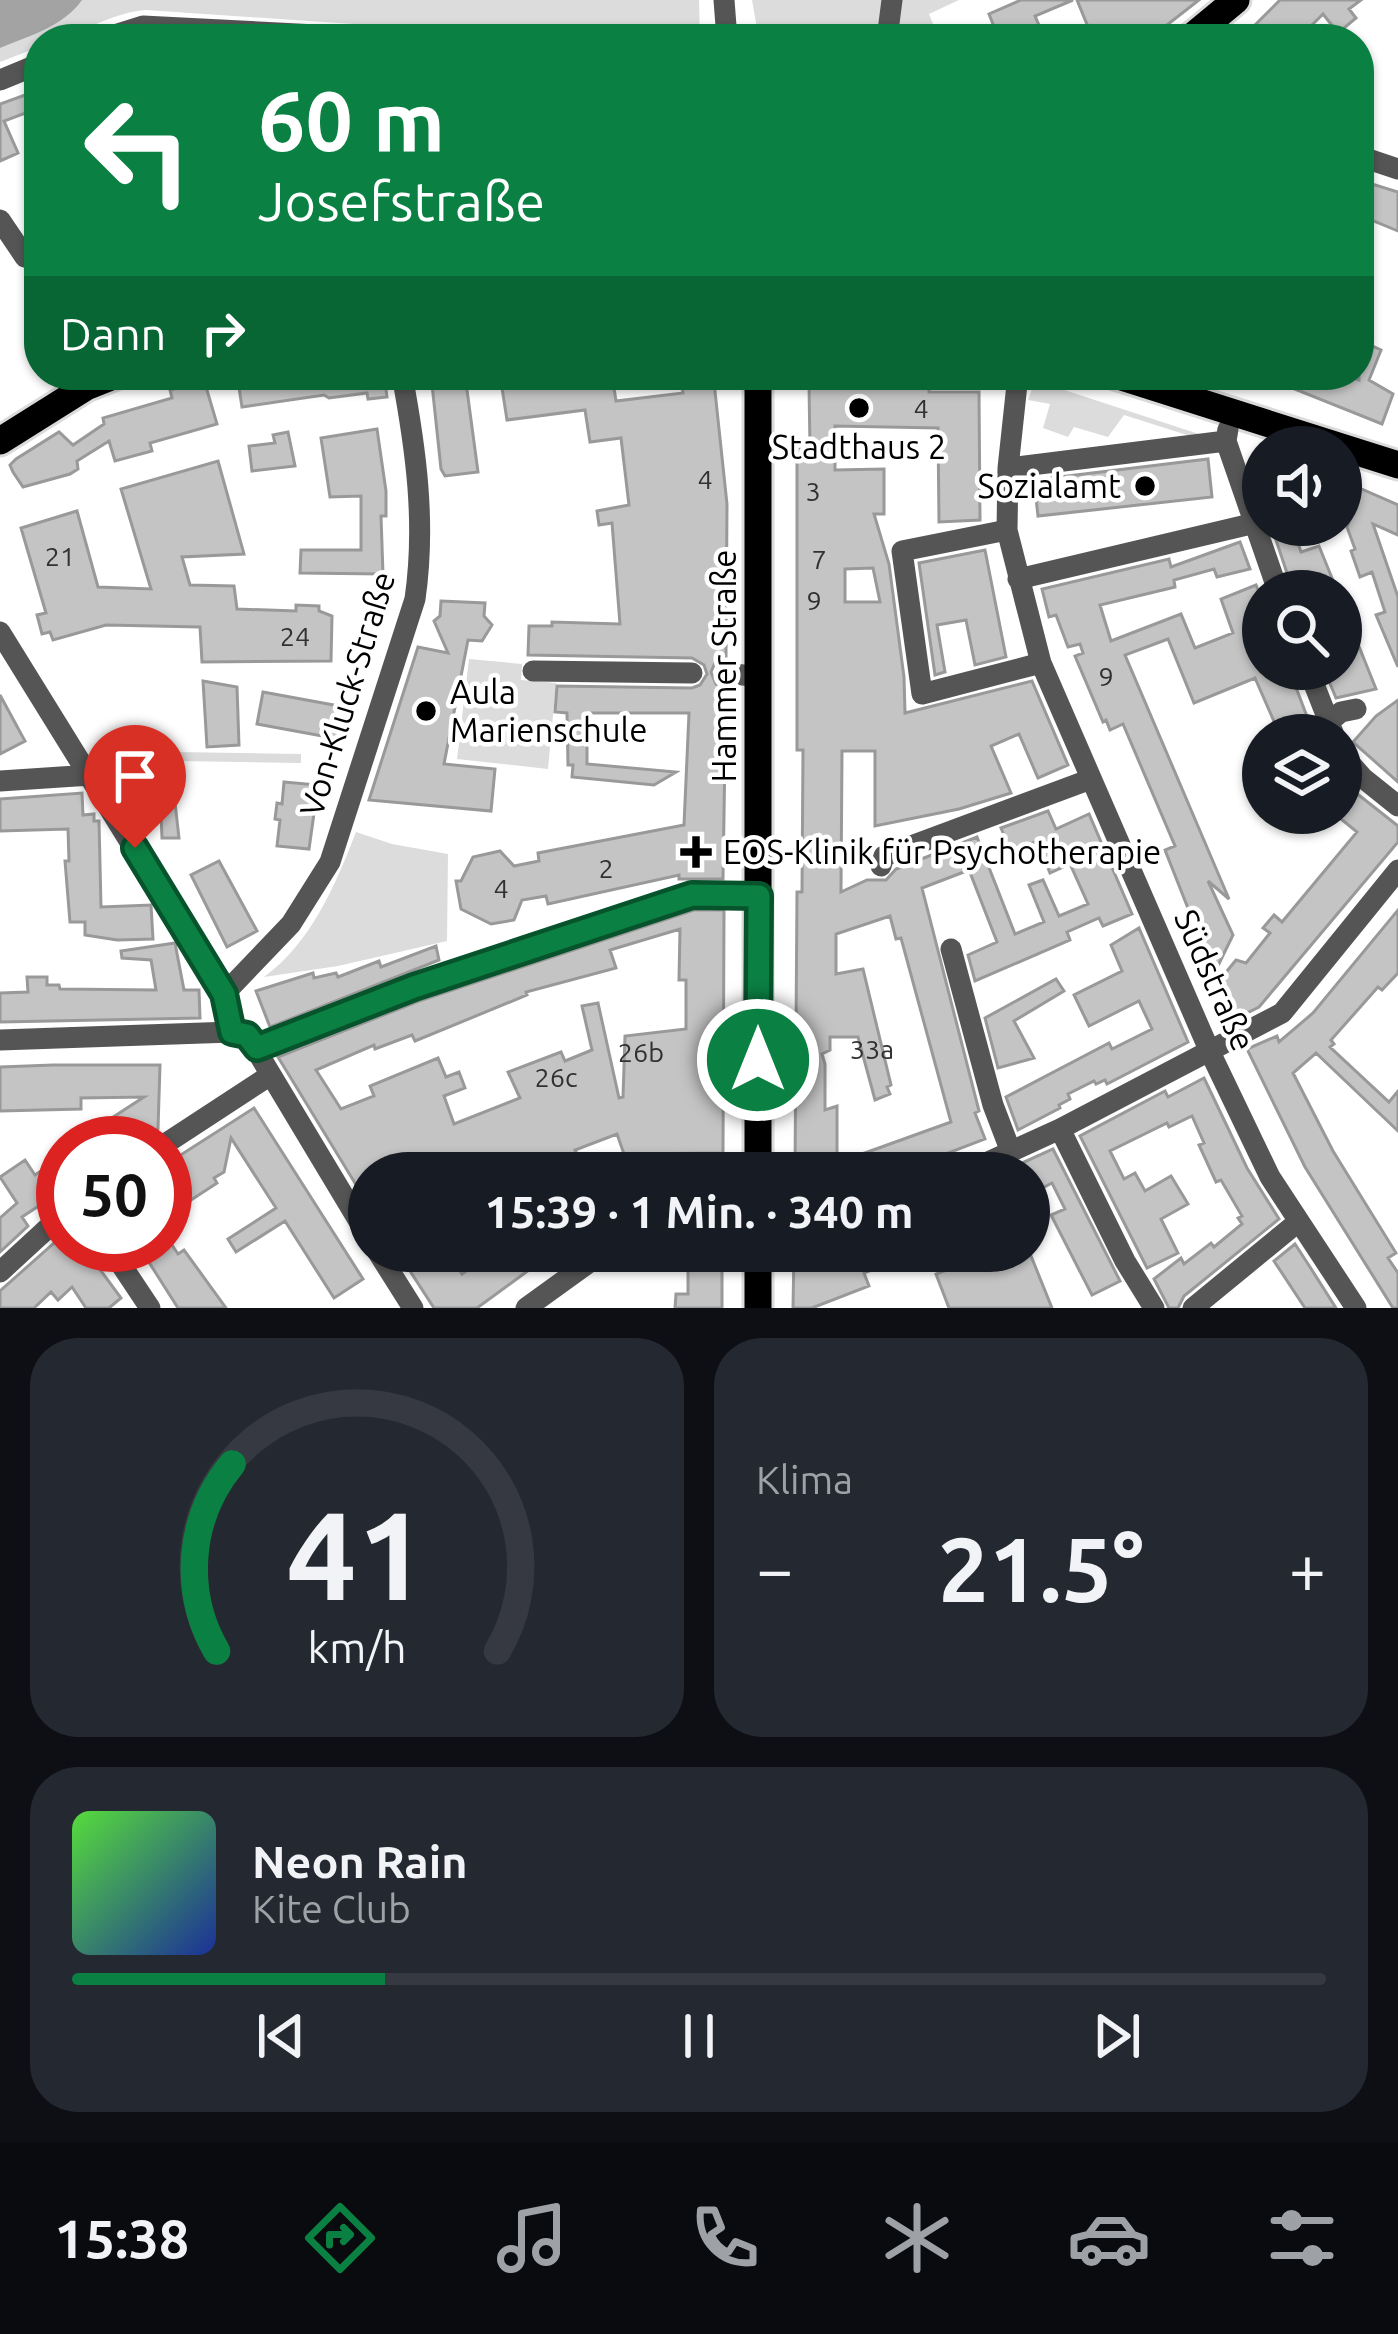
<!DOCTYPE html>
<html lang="de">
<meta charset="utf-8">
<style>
body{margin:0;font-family:Ubuntu,sans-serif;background:#242831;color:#f1f3f6;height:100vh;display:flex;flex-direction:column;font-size:45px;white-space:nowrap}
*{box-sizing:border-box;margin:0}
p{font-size:39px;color:#9ea1a6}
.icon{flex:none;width:66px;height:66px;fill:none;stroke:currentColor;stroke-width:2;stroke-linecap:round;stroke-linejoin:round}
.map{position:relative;height:1308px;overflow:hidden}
.sheet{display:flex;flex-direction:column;gap:30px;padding:30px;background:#0d0f14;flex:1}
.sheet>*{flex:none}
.hud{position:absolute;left:24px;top:24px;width:1350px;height:366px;border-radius:48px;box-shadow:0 3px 9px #0004;background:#0b8043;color:#fff;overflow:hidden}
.buttons{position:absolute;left:1242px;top:426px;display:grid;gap:24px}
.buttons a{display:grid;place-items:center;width:120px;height:120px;border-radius:50%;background:#171b24;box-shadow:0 3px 9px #0004;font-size:60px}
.speed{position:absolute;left:36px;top:1116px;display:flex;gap:24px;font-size:60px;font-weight:700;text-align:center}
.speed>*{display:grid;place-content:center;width:156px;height:156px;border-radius:50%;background:#171b24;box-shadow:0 3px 9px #0004;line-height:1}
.speed .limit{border:18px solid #d22;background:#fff;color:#111}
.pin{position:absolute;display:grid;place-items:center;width:102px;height:102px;color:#fff;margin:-123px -51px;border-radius:50% 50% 50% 0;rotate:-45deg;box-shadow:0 0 12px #0007}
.pin .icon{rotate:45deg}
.me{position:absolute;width:132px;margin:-66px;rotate:0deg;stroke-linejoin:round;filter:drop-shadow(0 0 9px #0008)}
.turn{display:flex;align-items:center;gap:42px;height:252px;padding:0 36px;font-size:54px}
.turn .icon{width:156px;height:156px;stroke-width:2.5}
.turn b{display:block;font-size:84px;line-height:102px}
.then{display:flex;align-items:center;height:114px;padding:0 36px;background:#0003;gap:24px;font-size:45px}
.big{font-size:90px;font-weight:700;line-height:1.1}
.sheet .widget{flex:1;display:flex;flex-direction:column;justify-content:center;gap:18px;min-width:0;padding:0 42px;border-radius:48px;background:#242831}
.sheet .dial{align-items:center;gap:0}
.dial svg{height:312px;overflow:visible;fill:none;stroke:#363941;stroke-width:7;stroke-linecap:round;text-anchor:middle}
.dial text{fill:#f1f3f6;stroke:none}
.song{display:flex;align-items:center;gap:36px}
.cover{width:144px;height:144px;border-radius:18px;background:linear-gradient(135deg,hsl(110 70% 55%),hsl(230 70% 35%))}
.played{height:12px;border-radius:6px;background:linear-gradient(90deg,#0b8043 25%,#363941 25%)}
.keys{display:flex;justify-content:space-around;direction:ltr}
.heat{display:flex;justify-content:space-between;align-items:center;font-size:66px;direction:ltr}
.sheet .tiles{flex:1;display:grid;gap:30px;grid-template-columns:1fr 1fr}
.widget:last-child{grid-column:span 2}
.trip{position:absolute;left:348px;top:1152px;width:702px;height:120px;border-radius:60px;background:#171b24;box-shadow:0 3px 9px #0004;font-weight:700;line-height:120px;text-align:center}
.menu{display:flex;height:192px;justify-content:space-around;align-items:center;background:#090b0e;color:#9ea1a6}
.menu .icon{width:84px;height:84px}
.menu .active{color:#0b8043}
.menu b{font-size:54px;color:#f1f3f6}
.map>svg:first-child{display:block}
.green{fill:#dcdcdc}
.water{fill:#a3a3a3}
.building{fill:#c4c4c4;stroke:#999;stroke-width:3;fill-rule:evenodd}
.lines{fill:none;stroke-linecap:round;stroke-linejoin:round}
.major-casing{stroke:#dbdbdb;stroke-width:33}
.minor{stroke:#555;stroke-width:21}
.major{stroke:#000;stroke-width:27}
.route-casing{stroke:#07532c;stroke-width:30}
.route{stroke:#0b8043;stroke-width:21}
.poi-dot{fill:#000;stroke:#fff;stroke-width:4.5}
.labels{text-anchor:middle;stroke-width:9;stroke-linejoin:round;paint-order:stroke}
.number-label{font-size:27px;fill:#313131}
.poi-label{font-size:33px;fill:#000;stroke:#fff;text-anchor:start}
.street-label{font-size:33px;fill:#000;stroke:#fff}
</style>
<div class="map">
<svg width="1398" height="1308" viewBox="0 0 1398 1308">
<rect width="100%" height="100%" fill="#fff"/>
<path class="green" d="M 0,0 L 699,0 L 700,39 L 570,39 L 542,27 L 428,29 L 146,10 C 107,13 77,39 39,39 L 39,47 L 0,62 Z
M 752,0 L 959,0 L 929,14 L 939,39 L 762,39 L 758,34 Z
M 1040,384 L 1046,384 L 1208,437 L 1206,441 L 1124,415 L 1108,437 L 1074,427 L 1068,437 L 1043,428 L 1050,404 L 1028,400 L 1032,389 Z
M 469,659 L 522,664 L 521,680 L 556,683 L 548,769 L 457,759 Z
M 111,751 L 301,754 L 301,763 L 111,760 Z
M 356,832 L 392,844 L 448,854 L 447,941 L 338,966 L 264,977 C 311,943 336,884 356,832 Z"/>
<path class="water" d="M 0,0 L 82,0 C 64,26 29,36 0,48 Z"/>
<path class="building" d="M 1021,0 L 1073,0 L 1035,16 L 1045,39 L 999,39 L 989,14 Z
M 1077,0 L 1199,0 L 1149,39 L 1093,39 Z
M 1280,0 L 1361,0 L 1349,9 L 1356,18 L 1338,33 L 1323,14 L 1298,39 L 1241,39 Z
M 39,90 L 39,108 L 4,121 L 18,153 L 0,161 L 0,104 Z
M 1359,180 L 1398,192 L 1398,231 L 1359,215 Z
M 1366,343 L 1381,350 L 1369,380 L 1393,394 L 1382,424 L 1262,376 L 1346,375 L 1359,380 L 1359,360 Z
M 237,375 L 384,375 L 387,397 L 368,399 L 367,393 L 329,398 L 324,395 L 242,407 Z
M 431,375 L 465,375 L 478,472 L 445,476 L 441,469 Z
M 500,375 L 612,375 L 616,401 L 683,393 L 682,385 L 714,382 L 727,504 L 726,658 L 715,663 L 711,672 L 716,684 L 726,688 L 723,879 L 679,879 L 679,875 L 548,904 L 546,896 L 522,900 L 514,920 L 491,924 L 461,909 L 456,881 L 461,881 L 473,857 L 500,851 L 514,866 L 539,861 L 538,853 L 684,825 L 689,713 L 587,713 L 587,764 L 676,772 L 654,785 L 572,777 L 573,765 L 568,765 L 567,713 L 555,712 L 557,686 L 692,688 L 700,685 L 707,674 L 704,665 L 692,658 L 528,655 L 529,626 L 552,626 L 552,622 L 620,624 L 612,523 L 599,525 L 597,511 L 629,505 L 621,438 L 590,442 L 585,410 L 507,420 Z
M 204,380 L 217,424 L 150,443 L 152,451 L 115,461 L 109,441 L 77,461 L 78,469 L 70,474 L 23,487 L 13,472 L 10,465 L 16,459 L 59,432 L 73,445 L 104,424 L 103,418 L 172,398 L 170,390 Z
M 929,384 L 929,392 L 979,392 L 980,520 L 939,522 L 938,428 L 835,426 L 835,470 L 884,469 L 884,514 L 874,514 L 889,564 L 904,677 L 905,713 L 1032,681 L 1068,765 L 1038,778 L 1019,734 L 991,746 L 1011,793 L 959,809 L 875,826 L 875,751 L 842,751 L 841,892 L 867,880 L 886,880 L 896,869 L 977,837 L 1015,934 L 1044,922 L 1029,885 L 1043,880 L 1059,916 L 1088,904 L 1070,864 L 1050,873 L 1037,841 L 1011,852 L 1001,828 L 1048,811 L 1056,829 L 1089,814 L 1132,914 L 1103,926 L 1099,918 L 1067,932 L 1070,940 L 975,981 L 968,955 L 997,942 L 969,870 L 922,888 L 979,1111 L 975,1113 L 985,1139 L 896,1173 L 795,1173 L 797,892 L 802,892 L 803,750 L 797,750 L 797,448 L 810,448 L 809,385 ZM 873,568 L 880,602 L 845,602 L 845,569 ZM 890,916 L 896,939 L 901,938 L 951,1122 L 837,1163 L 837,1106 L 825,1110 L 825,1064 L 822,1054 L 830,1050 L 830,1037 L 858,1037 L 875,1100 L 890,1094 L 887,1087 L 891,1085 L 863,969 L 836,974 L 836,934 Z
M 377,429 L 386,491 L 386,516 L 381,516 L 383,574 L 300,573 L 301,550 L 361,550 L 361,496 L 330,497 L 321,438 Z
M 288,432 L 295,466 L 252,471 L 249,446 L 275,443 L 273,435 Z
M 1208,459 L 1212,497 L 1038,516 L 1034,480 Z
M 218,461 L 244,554 L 182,557 L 190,585 L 234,586 L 237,609 L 296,611 L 296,605 L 319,606 L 319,611 L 332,616 L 331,661 L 202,662 L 200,627 L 106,625 L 53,640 L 50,632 L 42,634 L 37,615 L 46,613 L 21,528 L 77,511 L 98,587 L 151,589 L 121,489 Z
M 1341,480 L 1398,505 L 1398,535 L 1373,524 L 1398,597 L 1398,667 L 1376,615 L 1385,612 L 1372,572 L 1360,577 L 1351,551 L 1355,549 L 1347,527 L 1351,518 L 1341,514 Z
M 1271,525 L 1292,525 L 1301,552 L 1319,546 L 1334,583 L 1328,585 L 1330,591 L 1293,591 Z
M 1240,542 L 1250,569 L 1217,577 L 1214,569 L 1174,580 L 1175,587 L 1100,605 L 1111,641 L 1181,614 L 1195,648 L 1233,633 L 1221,599 L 1256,585 L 1263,603 L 1263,669 L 1289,669 L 1314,735 L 1280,735 L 1255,678 L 1194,703 L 1168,639 L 1125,655 L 1229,899 L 1208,881 L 1233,935 L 1214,974 L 1165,850 L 1175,846 L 1123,724 L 1110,730 L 1106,720 L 1103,722 L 1075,656 L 1083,653 L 1080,644 L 1068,647 L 1056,615 L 1049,617 L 1042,589 L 1169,559 L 1171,567 Z
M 985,550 L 1006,657 L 975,665 L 966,620 L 937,625 L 945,672 L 935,675 L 919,563 Z
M 441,601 L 485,603 L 484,616 L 492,625 L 482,641 L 468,640 L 444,764 L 495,769 L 491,811 L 369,800 L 418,647 L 448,653 L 434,621 L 440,616 Z
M 1342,604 L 1376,689 L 1336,698 L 1324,669 L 1341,669 Z
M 203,681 L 237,687 L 239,745 L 207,747 Z
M 263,692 L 350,708 L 344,740 L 257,724 Z
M 0,695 L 25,741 L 0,754 Z
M 1398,700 L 1398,782 L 1353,742 L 1376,716 Z
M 136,768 L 155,768 L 155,776 L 172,776 L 179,838 L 162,838 L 161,814 L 139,814 L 139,807 L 135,807 Z
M 1341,781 L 1398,826 L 1398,842 L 1259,1007 L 1235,1019 L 1218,982 L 1236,960 L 1246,963 L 1270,933 L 1263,928 L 1274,915 L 1282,922 L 1357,832 L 1341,819 Z
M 284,782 L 318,785 L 309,849 L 277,846 L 280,820 L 275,819 L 277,803 L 282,804 Z
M 82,793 L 83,815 L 94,814 L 94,821 L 99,821 L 101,907 L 151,905 L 153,939 L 117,940 L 85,935 L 85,922 L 70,922 L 65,861 L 69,861 L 68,829 L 0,831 L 0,799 Z
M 219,861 L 257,931 L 227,947 L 191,875 Z
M 694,910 L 724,910 L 723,1153 L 624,1154 L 617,1134 L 575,1150 L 581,1162 L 559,1173 L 528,1173 L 515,1155 L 474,1173 L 369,1173 L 369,1206 L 278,1057 L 419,1001 ZM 680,929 L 679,980 L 686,980 L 686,1029 L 625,1036 L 623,1097 L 619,1098 L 598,1003 L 582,1006 L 592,1050 L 565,1061 L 561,1052 L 508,1072 L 520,1098 L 454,1124 L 444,1096 L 465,1088 L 459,1072 L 446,1077 L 438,1058 L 370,1086 L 374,1096 L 341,1109 L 316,1070 L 374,1045 L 375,1049 L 412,1035 L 415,1041 L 527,995 L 526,992 L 616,968 L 610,950 Z
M 1398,910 L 1398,973 L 1382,990 L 1378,987 L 1331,1040 L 1334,1044 L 1330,1047 L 1389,1102 L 1398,1091 L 1398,1131 L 1316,1053 L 1293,1073 L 1333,1151 L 1396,1253 L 1388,1258 L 1398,1273 L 1398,1308 L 1393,1308 L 1305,1167 L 1247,1049 L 1277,1036 L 1279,1042 L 1313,1013 Z
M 1139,928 L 1188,1042 L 1107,1084 L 1105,1080 L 1096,1084 L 1094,1081 L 1068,1094 L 1070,1099 L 1059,1105 L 1060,1108 L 1018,1130 L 1006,1097 L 1109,1043 L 1112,1049 L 1152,1029 L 1139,1001 L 1089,1026 L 1074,995 L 1122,971 L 1111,945 Z
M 175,943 L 184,990 L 199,990 L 200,1018 L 0,1022 L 0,993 L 28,992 L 27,977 L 47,977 L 47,985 L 59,985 L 60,989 L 156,990 L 151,960 L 122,958 L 121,951 Z
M 436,946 L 439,960 L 270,1027 L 256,991 L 313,973 L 314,978 L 336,973 L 338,977 L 379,961 L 381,967 Z
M 1056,979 L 1064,991 L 1014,1021 L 1034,1058 L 998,1068 L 985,1018 Z
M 53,1065 L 160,1065 L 158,1129 L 137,1143 L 83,1143 L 104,1129 L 101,1125 L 144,1097 L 81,1098 L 81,1109 L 0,1111 L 0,1067 Z
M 1204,1078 L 1247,1168 L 1279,1219 L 1184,1296 L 1178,1308 L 1169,1308 L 1154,1279 L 1181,1258 L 1184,1264 L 1211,1243 L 1214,1247 L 1242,1224 L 1238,1218 L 1242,1216 L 1221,1180 L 1216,1182 L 1199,1145 L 1204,1143 L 1192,1116 L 1169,1127 L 1167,1123 L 1110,1151 L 1124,1179 L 1135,1173 L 1145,1191 L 1171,1176 L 1188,1204 L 1161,1219 L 1178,1253 L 1147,1268 L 1080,1136 L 1165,1091 L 1168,1097 Z
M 254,1108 L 363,1279 L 334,1298 L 285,1221 L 236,1252 L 228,1239 L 276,1208 L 231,1138 L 224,1172 L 214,1178 L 217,1183 L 165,1217 L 165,1165 Z
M 1053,1149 L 1120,1281 L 1092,1295 L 1051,1215 L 1065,1209 L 1052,1183 L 1029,1195 L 1029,1173 L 1000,1173 Z
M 63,1156 L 63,1190 L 22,1217 L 28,1226 L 0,1252 L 0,1218 L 17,1203 L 0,1177 L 25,1160 L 35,1175 Z
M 63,1235 L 63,1245 L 82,1245 L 121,1298 L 109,1308 L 86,1308 L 72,1287 L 58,1300 L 51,1292 L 34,1308 L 0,1308 L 0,1291 Z
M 1295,1244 L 1310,1267 L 1336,1308 L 1305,1308 L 1274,1261 Z
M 138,1245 L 172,1245 L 178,1254 L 184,1250 L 226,1308 L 178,1308 Z
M 397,1251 L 448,1251 L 462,1274 L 494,1251 L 555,1251 L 477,1308 L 434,1308 Z
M 688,1251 L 722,1251 L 722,1308 L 675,1308 L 676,1294 L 688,1294 Z
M 794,1251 L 917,1251 L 917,1252 L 864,1273 L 869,1286 L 812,1308 L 793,1308 Z
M 978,1251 L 1029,1251 L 1052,1308 L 949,1308 L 936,1274 L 981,1257 Z"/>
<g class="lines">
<defs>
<path id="major" d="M 1189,39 L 1236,0
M 1115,375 L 1398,465
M 0,441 L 86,387 L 116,375
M 758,1173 L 758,375
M 758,1308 L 758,1251"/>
</defs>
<use href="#major" class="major-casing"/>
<path class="minor" d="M 724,0 L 727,39
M 102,39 L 143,26 L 393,39
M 887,39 L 892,0
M 0,80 L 39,64
M 1359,156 L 1398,169
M 0,220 L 25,257 L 39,252
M 1018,375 L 1008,468 L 1007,530 L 1041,663 L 1210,1052 L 1270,1177 L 1356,1308
M 1228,429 L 1226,441 L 1278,591
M 1008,468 L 1226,441
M 1007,530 L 902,551 L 922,694 L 1041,663
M 1018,579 L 1251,524
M 0,632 L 224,994 L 232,1032
M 1308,669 L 1334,735
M 533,671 L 692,673
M 726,673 L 760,677
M 1329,722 L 1341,712 L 1356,709
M 1341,753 L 1363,778 L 1398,806
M 0,781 L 91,775
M 881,866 L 884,856 L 1091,779
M 951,949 L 993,1105 L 1011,1152
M 224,994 L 291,924 L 330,862 L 415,599 C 426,523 416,450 402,375
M 0,1040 L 232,1032 L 247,1035 L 369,1238
M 257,1048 L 414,987 L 692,895 L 759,895
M 1060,1129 L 1125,1261 L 1154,1308
M 165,1144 L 269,1076
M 964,1173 L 1060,1129 L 1282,1013 L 1398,870
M 108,1245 L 150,1308
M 377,1251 L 413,1308
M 0,1272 L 63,1214
M 526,1308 L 605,1251
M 1193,1308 L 1298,1222"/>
<use href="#major" class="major"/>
</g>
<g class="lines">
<defs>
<path id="route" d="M 135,848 L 224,994 L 232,1032 L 247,1035 L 257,1048 L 414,987 L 692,895 L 759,896 L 758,1060"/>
</defs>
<use href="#route" class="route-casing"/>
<use href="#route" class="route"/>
</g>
<g class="poi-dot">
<circle cx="859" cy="408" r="12"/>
<circle cx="1145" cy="486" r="12"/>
<circle cx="426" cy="711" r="12"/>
<path d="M690 834h12v12h12v12h-12v12h-12v-12h-12v-12h12z"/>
</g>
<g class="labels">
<g class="number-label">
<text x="921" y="418">4</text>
<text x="705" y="489">4</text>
<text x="813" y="501">3</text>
<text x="60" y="566">21</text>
<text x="819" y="569">7</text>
<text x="814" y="610">9</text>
<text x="295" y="646">24</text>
<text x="1106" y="686">9</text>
<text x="606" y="878">2</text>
<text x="501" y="898">4</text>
<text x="872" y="1059">33a</text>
<text x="641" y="1062">26b</text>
<text x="556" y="1087">26c</text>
</g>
<g class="poi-label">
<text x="859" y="459" text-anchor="middle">Stadthaus 2</text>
<text x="1121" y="498" text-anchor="end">Sozialamt</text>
<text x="450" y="704">Aula<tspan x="450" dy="38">Marienschule</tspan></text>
<text x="723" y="864">EOS-Klinik für Psychotherapie</text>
</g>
<g class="street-label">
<text transform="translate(724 666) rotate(-90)" y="12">Hammer Straße</text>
<text transform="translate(347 694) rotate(-73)" y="12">Von-Kluck-Straße</text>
<text transform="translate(1215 980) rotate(66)" y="12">Südstraße</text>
</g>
</g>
</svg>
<div class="buttons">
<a><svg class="icon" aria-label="sound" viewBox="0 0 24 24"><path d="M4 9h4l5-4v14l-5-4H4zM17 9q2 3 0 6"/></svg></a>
<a><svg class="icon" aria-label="search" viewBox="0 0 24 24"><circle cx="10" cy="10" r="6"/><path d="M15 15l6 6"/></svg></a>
<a><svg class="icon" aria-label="layers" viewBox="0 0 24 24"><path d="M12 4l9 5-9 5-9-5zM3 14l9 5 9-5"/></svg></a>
</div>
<div class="speed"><div class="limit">50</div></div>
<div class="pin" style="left:135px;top:848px;background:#d93025"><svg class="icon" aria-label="arrive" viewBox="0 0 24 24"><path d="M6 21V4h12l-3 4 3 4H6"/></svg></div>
<svg class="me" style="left:758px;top:1060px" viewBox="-20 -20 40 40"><circle r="17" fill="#0b8043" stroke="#fff" stroke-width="3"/><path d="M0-11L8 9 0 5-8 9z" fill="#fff"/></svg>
<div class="trip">15:39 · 1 Min. · 340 m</div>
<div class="hud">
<div class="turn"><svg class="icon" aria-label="left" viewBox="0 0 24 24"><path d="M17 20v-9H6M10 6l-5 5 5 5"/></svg><div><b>60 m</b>Josefstraße</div></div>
<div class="then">Dann<svg class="icon" aria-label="right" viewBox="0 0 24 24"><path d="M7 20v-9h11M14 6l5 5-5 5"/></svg></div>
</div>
</div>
<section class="sheet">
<div class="tiles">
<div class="widget dial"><svg viewBox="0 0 100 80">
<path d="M14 69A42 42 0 1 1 86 69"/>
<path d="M14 69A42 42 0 0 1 18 21" stroke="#0b8043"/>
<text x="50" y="56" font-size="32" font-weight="700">41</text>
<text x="50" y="72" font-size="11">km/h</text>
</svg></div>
<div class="widget"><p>Klima</p>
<div class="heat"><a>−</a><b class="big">21.5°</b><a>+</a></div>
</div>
<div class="widget">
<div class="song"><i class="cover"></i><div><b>Neon Rain</b><p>Kite Club</p></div></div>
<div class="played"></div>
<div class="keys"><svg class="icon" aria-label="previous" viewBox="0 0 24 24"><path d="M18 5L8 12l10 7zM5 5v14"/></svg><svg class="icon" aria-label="pause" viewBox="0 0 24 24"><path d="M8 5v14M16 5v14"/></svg><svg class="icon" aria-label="next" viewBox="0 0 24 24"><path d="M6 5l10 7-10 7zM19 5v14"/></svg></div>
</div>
</div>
</section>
<nav class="menu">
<b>15:38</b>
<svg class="icon active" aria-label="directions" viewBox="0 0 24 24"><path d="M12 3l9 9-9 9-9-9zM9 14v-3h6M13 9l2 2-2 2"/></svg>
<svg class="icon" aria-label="music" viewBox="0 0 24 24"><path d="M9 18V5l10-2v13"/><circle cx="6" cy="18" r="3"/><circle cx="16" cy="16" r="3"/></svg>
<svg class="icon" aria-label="phone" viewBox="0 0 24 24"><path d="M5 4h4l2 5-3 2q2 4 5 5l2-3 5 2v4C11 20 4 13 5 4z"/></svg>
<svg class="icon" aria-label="climate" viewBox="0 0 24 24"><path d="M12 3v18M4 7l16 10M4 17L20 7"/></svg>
<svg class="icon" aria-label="car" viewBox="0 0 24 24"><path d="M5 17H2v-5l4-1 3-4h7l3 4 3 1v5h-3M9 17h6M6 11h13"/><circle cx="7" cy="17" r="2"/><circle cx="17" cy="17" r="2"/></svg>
<svg class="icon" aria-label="filters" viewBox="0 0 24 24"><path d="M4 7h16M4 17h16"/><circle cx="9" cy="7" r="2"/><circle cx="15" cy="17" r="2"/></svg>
</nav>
